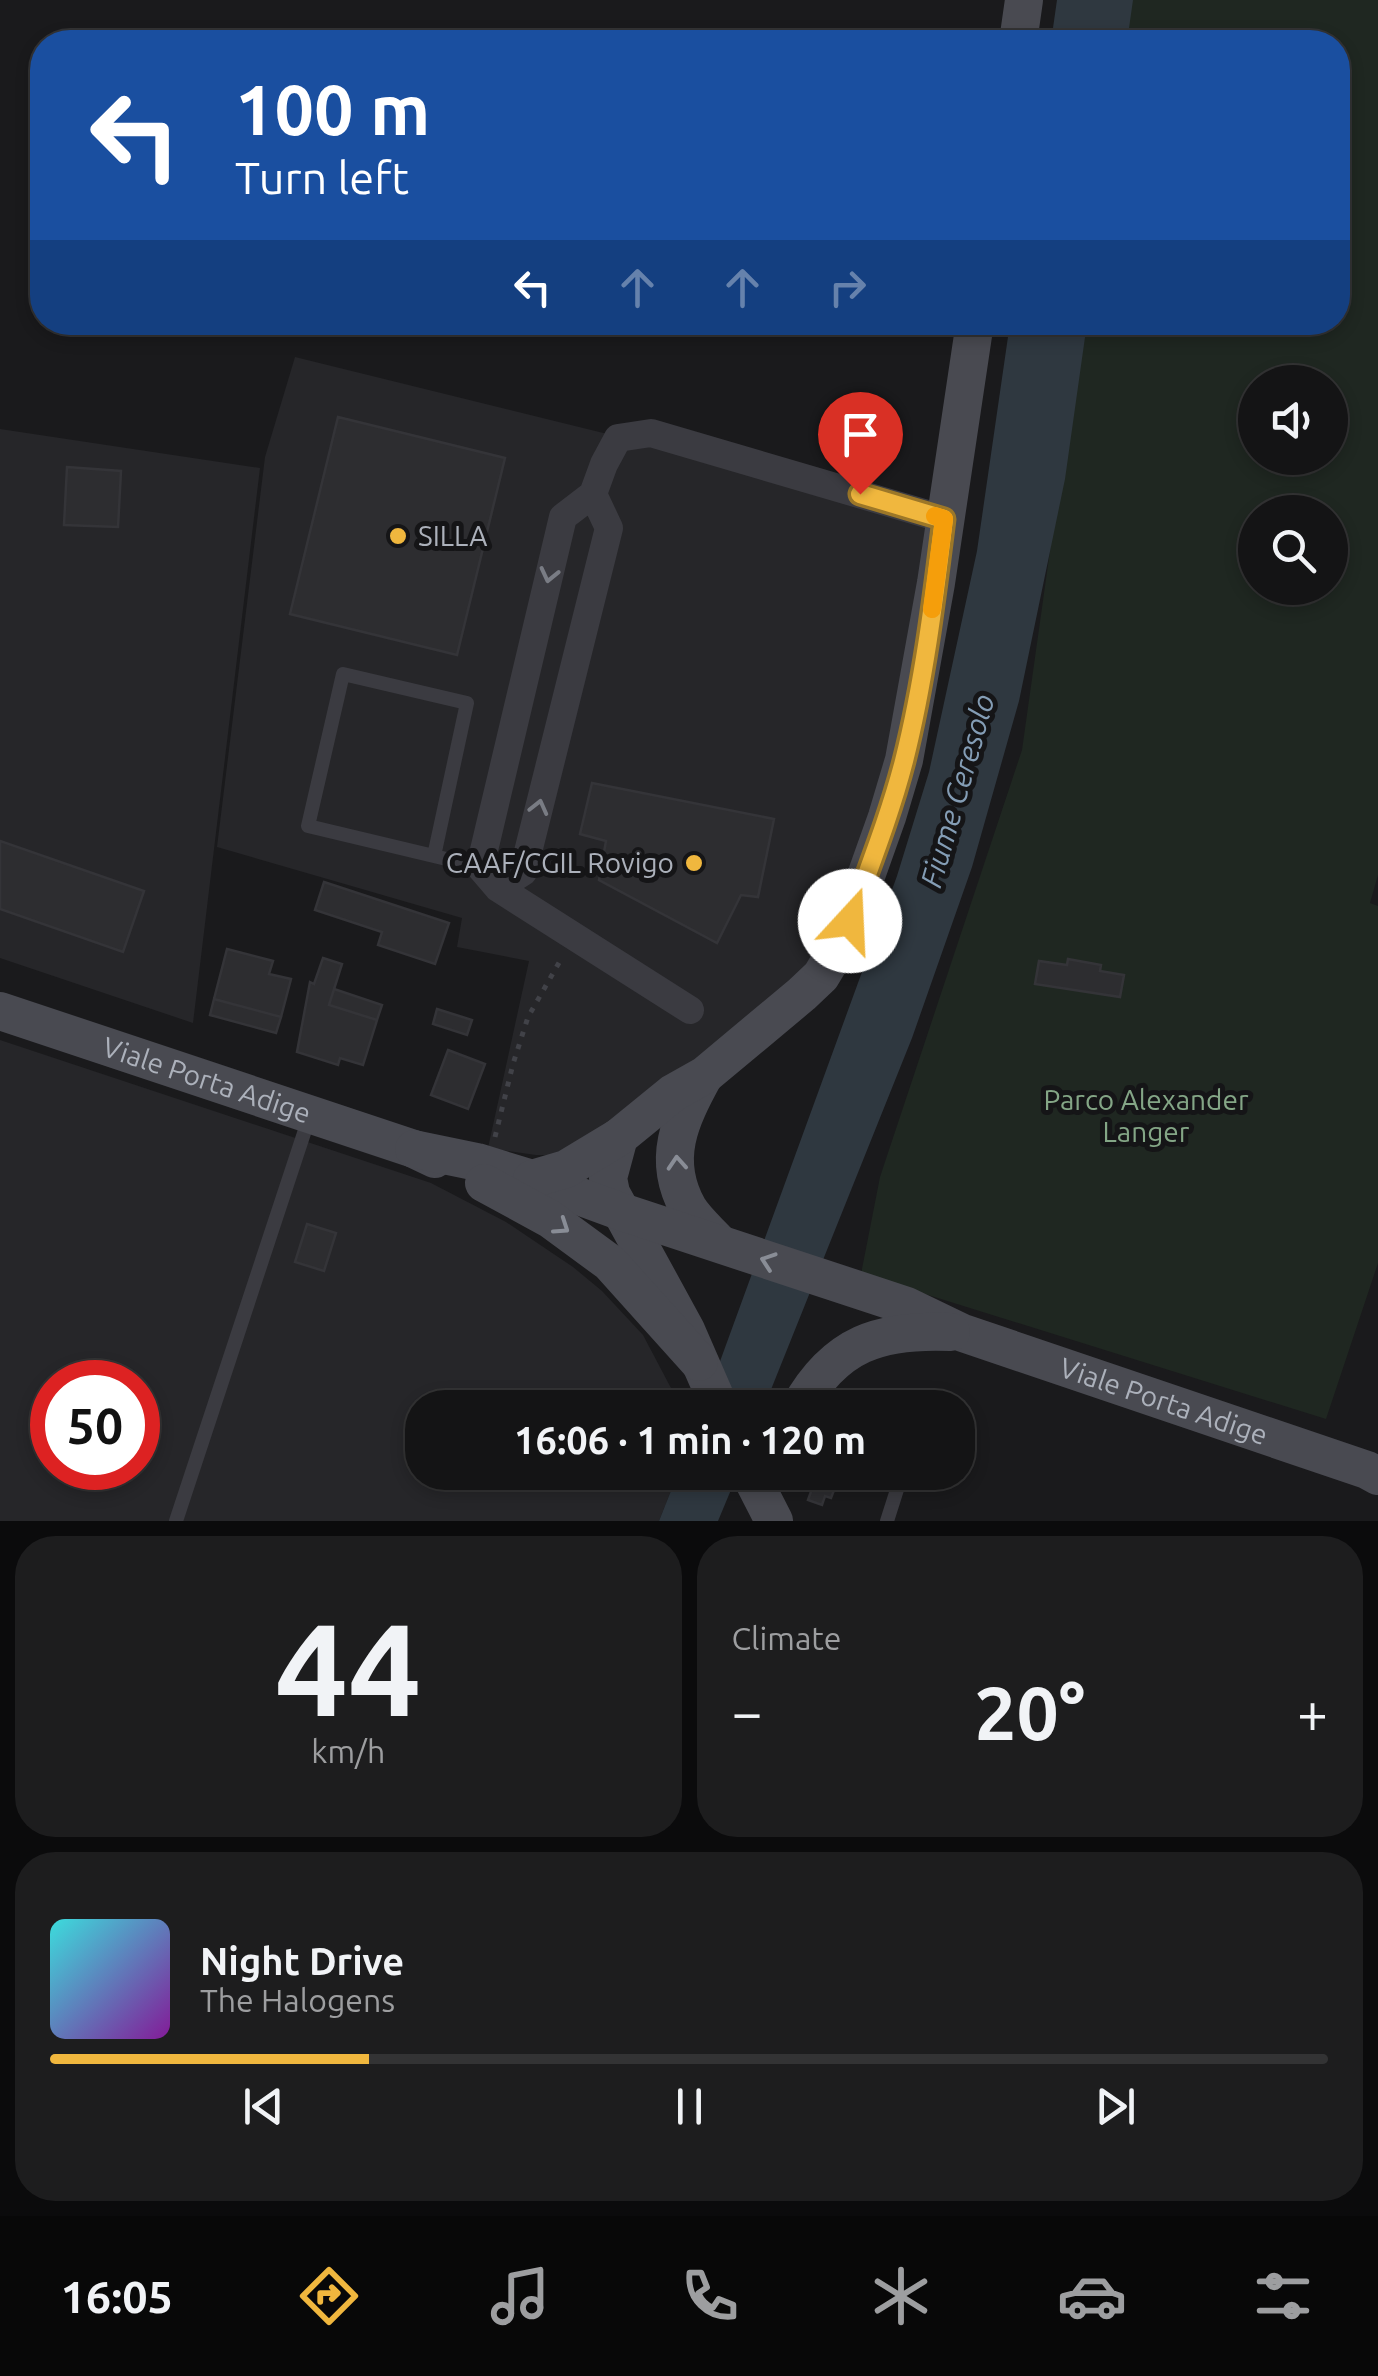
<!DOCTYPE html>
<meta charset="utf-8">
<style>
body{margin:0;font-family:Ubuntu,sans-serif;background:#1d1d1e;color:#f1f3f6;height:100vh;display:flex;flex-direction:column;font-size:38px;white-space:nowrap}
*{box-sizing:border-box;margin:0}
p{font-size:32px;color:#9d9ea0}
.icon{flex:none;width:55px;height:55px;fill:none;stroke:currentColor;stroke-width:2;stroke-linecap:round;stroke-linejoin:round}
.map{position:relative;height:1521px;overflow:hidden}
.drawer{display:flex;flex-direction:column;gap:15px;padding:15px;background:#0b0b0c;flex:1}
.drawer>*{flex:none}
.top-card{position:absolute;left:30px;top:30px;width:1320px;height:305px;border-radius:40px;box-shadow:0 5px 15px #0003,0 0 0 2px #333334;background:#1a4fa0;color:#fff;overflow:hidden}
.buttons{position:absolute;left:1238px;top:365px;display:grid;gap:20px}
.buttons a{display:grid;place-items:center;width:110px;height:110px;border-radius:50%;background:#141415;box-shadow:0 5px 15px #0003,0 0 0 2px #333334;font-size:50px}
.speed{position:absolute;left:30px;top:1360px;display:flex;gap:20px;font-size:50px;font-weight:700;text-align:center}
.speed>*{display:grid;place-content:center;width:130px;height:130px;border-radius:50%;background:#141415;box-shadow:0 5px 15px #0003,0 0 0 2px #333334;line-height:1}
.speed .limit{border:15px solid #d22;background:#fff;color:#111}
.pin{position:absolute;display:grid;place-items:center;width:85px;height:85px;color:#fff;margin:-102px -42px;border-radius:50% 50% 50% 0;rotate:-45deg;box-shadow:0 0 10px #0007}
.pin .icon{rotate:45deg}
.me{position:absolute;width:110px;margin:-55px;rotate:20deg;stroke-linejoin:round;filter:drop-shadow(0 0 8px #0008)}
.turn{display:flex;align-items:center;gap:35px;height:210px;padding:0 40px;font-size:45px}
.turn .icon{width:130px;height:130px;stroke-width:2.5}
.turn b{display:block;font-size:70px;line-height:85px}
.lanes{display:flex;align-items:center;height:95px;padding:0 40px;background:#0003;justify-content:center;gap:50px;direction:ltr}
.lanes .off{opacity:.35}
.big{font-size:75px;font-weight:700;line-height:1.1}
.drawer .card{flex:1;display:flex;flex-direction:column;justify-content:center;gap:15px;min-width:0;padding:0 35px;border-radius:40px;background:#1d1d1e}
.drawer .dial{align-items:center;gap:0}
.dial b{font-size:130px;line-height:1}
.song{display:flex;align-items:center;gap:30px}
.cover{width:120px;height:120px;border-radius:15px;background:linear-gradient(135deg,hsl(180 70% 55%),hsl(290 70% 35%))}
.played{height:10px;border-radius:5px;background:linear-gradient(90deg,#f0b73e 25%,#333334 25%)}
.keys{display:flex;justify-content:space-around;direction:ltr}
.heat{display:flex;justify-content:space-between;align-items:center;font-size:55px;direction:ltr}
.drawer .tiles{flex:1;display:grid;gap:15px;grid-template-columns:1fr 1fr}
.card:last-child{grid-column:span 2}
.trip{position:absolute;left:405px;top:1390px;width:570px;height:100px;border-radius:40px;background:#141415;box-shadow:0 5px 15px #0003,0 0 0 2px #333334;font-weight:700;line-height:100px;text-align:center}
.tab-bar{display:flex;height:160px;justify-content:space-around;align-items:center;background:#080808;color:#9d9ea0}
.tab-bar .icon{width:70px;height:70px}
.tab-bar .on{color:#f0b73e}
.tab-bar b{font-size:45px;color:#f1f3f6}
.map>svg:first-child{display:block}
.built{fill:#262629;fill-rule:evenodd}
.green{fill:#1f2721;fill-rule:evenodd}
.water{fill:#2f3840}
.building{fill:#2d2d30;stroke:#343438;stroke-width:2.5}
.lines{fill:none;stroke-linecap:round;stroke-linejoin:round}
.path{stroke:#414248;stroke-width:5;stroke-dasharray:5 8;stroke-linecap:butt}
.lane{stroke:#3b3b41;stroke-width:14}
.street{stroke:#3b3b41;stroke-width:28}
.secondary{stroke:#494a51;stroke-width:38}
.oneway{stroke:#797c84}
.oneway2{stroke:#898d96}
.route-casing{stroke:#9c7728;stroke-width:25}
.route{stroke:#f0b73e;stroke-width:18}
.slow{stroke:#f59e0b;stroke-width:18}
.poi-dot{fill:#f0b73e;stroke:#151517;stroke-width:4}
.labels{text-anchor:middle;stroke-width:10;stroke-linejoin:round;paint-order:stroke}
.poi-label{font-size:28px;fill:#acb1bb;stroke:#151517;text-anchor:start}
.street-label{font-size:28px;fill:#acb1bb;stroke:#151517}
.park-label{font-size:28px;fill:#84a686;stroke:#151517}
.water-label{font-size:30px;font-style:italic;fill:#849db5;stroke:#151517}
</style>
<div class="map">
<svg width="1378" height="1521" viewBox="0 0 1378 1521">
<rect width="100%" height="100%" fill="#1a1a1c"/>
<path class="built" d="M 295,357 L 648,444 L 939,510 L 877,813 L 824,959 L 589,1155 L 536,1155 L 488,1148 L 529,961 L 457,947 L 462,918 L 217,847 L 265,457 Z
M 0,429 L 260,468 L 193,1023 L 0,958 Z
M 0,1040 L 431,1183 L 506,1222 L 573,1267 L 602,1291 L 643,1335 L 681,1407 L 422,1408 L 422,1472 L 678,1473 L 659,1521 L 0,1521 ZM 52,1382 L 138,1382 L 138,1468 L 52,1468 Z"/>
<path class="green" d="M 1128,0 L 1378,0 L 1378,875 L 1370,903 L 1378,906 L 1378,1263 L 1326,1419 L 861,1274 L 880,1177 L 1022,750 L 1082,323 L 1338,322 L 1338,42 L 1122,42 ZM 1255,382 L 1330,382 L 1330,458 L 1255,458 ZM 1255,512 L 1330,512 L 1330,588 L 1255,588 Z"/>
<path class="water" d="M 1057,0 L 1133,0 L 1127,42 L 1051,42 Z
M 1010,323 L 1087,323 L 1065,479 L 1019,701 L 972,867 L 912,1038 L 764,1407 L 703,1408 L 897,876 L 929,772 L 977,551 Z
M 678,1473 L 738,1473 L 718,1521 L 659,1521 Z"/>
<path class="building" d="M 338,417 L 505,458 L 457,655 L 290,614 Z
M 67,467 L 121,471 L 118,527 L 64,525 Z
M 592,783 L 774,819 L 758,897 L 741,895 L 717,943 L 599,880 L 606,841 L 580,834 Z
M 0,841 L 144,891 L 123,952 L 0,909 Z
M 324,882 L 449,923 L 435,964 L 378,945 L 382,932 L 315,910 Z
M 227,949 L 273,961 L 269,974 L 291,979 L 281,1017 L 214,999 Z
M 323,958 L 342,964 L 329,1005 L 377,1020 L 363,1065 L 340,1058 L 338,1065 L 297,1052 L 310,982 L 314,984 Z
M 1068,959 L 1101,965 L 1100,971 L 1124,975 L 1120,997 L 1035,984 L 1039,961 L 1067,965 Z
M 334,989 L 382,1005 L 377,1020 L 329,1005 Z
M 214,999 L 281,1017 L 276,1033 L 210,1015 Z
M 437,1009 L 472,1020 L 467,1035 L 433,1024 Z
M 448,1050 L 485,1064 L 468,1109 L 431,1095 Z
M 307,1224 L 336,1233 L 324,1271 L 295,1262 Z
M 811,1472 L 841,1472 L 831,1498 L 825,1496 L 822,1505 L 808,1500 L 814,1483 L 808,1481 Z"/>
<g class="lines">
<path class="path" d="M 495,1137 L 513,1064 L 528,1017 L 560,961"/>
<path class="lane" d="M 434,856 L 467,703 L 343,674 L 308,826 L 480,867
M 176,1521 L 309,1118
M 887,1521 L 901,1477"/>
<path class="street" d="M 498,888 L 523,872 L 609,528 L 593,494
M 690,1010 L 498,888 L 480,867 L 563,517 L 593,494 L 604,464 L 618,438 L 651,433 L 944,519"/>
<g class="secondary">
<path d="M 1018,42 L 1024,0"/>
<path id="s1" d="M 0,1011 L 414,1149 L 435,1159"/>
<path d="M 704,1076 C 680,1120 661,1159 688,1208 C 696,1221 709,1232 719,1243"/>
<path d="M 619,1137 L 608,1178 L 611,1193 L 686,1330 L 720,1408"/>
<path id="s2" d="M 414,1149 L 477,1162 L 532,1179 L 622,1212 L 907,1306 L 963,1333 L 1367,1470 L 1378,1476"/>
<path d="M 532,1179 L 566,1169 L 619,1137 L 673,1093 L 705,1075 L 802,994 L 821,976 L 836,951 L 850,921 L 887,817 L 904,760 L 936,583 L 975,322"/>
<path d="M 484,1183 L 550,1219 L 610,1263 L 699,1362"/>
<path d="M 799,1408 C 835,1343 880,1329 951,1332"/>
<path d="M 749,1472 L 774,1521"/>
</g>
</g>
<defs><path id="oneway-chevron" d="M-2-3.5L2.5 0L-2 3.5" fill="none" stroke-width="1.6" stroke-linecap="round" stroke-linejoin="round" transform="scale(2.5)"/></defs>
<g class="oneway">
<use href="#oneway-chevron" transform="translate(549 575) rotate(103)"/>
<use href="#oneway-chevron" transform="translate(539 807) rotate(-76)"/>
</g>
<g class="oneway2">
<use href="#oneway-chevron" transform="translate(677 1163) rotate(-94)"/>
<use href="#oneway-chevron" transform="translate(562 1227) rotate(34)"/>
<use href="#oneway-chevron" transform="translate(768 1261) rotate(-161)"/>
</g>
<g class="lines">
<defs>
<path id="route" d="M 850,921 C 869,868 890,815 904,761 C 924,682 934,600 944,519 L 860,494"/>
</defs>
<use href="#route" class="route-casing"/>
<use href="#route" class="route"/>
<path class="slow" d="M 932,609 L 944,519 L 935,516"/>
</g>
<g class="poi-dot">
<circle cx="398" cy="536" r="10"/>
<circle cx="694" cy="863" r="10"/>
</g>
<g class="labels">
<g class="poi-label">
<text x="418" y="546">SILLA</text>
<text x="674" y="873" text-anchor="end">CAAF/CGIL Rovigo</text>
</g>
<g class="street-label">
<text dy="10" stroke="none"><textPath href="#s1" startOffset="218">Viale Porta Adige</textPath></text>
<text dy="10" stroke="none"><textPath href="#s2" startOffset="792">Viale Porta Adige</textPath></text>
</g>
<g class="park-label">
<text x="1146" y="1110">Parco Alexander<tspan x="1146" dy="32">Langer</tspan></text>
</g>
<g class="water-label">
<text transform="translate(958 791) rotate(-74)" y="10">Fiume Ceresolo</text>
</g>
</g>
</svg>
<div class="buttons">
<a><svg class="icon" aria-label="sound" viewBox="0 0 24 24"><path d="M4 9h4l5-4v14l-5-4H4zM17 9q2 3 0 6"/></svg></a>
<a><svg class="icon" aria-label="search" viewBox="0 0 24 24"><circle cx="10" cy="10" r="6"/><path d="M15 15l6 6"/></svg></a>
</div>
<div class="speed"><div class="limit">50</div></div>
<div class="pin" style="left:860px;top:494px;background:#d93025"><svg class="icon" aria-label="arrive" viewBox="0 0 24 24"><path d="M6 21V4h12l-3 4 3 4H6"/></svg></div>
<svg class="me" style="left:850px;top:921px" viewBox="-20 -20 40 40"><circle r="19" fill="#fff"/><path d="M0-13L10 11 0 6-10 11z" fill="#f0b73e"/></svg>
<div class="trip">16:06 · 1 min · 120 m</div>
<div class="top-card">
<div class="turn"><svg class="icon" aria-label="left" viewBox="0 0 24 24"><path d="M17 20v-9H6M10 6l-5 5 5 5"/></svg><div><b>100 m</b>Turn left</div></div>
<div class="lanes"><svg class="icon" aria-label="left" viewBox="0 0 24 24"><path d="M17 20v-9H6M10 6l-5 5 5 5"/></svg><svg class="icon off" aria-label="ahead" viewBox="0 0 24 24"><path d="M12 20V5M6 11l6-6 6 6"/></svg><svg class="icon off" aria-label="ahead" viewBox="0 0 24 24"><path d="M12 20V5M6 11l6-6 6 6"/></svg><svg class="icon off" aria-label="right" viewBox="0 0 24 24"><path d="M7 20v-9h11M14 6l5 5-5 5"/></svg></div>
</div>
</div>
<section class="drawer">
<div class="tiles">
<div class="card dial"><b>44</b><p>km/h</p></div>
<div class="card"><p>Climate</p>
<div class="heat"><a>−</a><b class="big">20°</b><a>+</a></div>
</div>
<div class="card">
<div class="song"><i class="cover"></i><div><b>Night Drive</b><p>The Halogens</p></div></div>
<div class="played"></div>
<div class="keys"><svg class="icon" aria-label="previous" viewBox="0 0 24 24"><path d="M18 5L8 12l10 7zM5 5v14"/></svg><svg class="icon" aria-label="pause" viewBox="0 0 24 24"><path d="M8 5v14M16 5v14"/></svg><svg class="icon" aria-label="next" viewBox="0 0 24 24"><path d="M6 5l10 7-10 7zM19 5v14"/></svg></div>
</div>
</div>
</section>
<nav class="tab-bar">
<b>16:05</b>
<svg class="icon on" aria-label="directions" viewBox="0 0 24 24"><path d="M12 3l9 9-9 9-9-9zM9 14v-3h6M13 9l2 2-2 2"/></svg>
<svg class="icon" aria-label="music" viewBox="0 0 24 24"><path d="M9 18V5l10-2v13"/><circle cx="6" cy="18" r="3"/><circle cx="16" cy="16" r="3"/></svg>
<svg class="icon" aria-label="phone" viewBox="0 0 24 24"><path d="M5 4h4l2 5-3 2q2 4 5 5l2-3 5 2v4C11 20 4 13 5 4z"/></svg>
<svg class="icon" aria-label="climate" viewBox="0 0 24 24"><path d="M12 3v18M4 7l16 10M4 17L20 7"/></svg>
<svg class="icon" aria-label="car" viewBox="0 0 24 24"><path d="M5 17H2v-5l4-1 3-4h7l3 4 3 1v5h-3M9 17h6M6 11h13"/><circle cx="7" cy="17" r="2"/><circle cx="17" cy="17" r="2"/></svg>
<svg class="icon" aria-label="filters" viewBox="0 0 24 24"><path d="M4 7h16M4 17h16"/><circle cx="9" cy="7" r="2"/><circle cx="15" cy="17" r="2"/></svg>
</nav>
